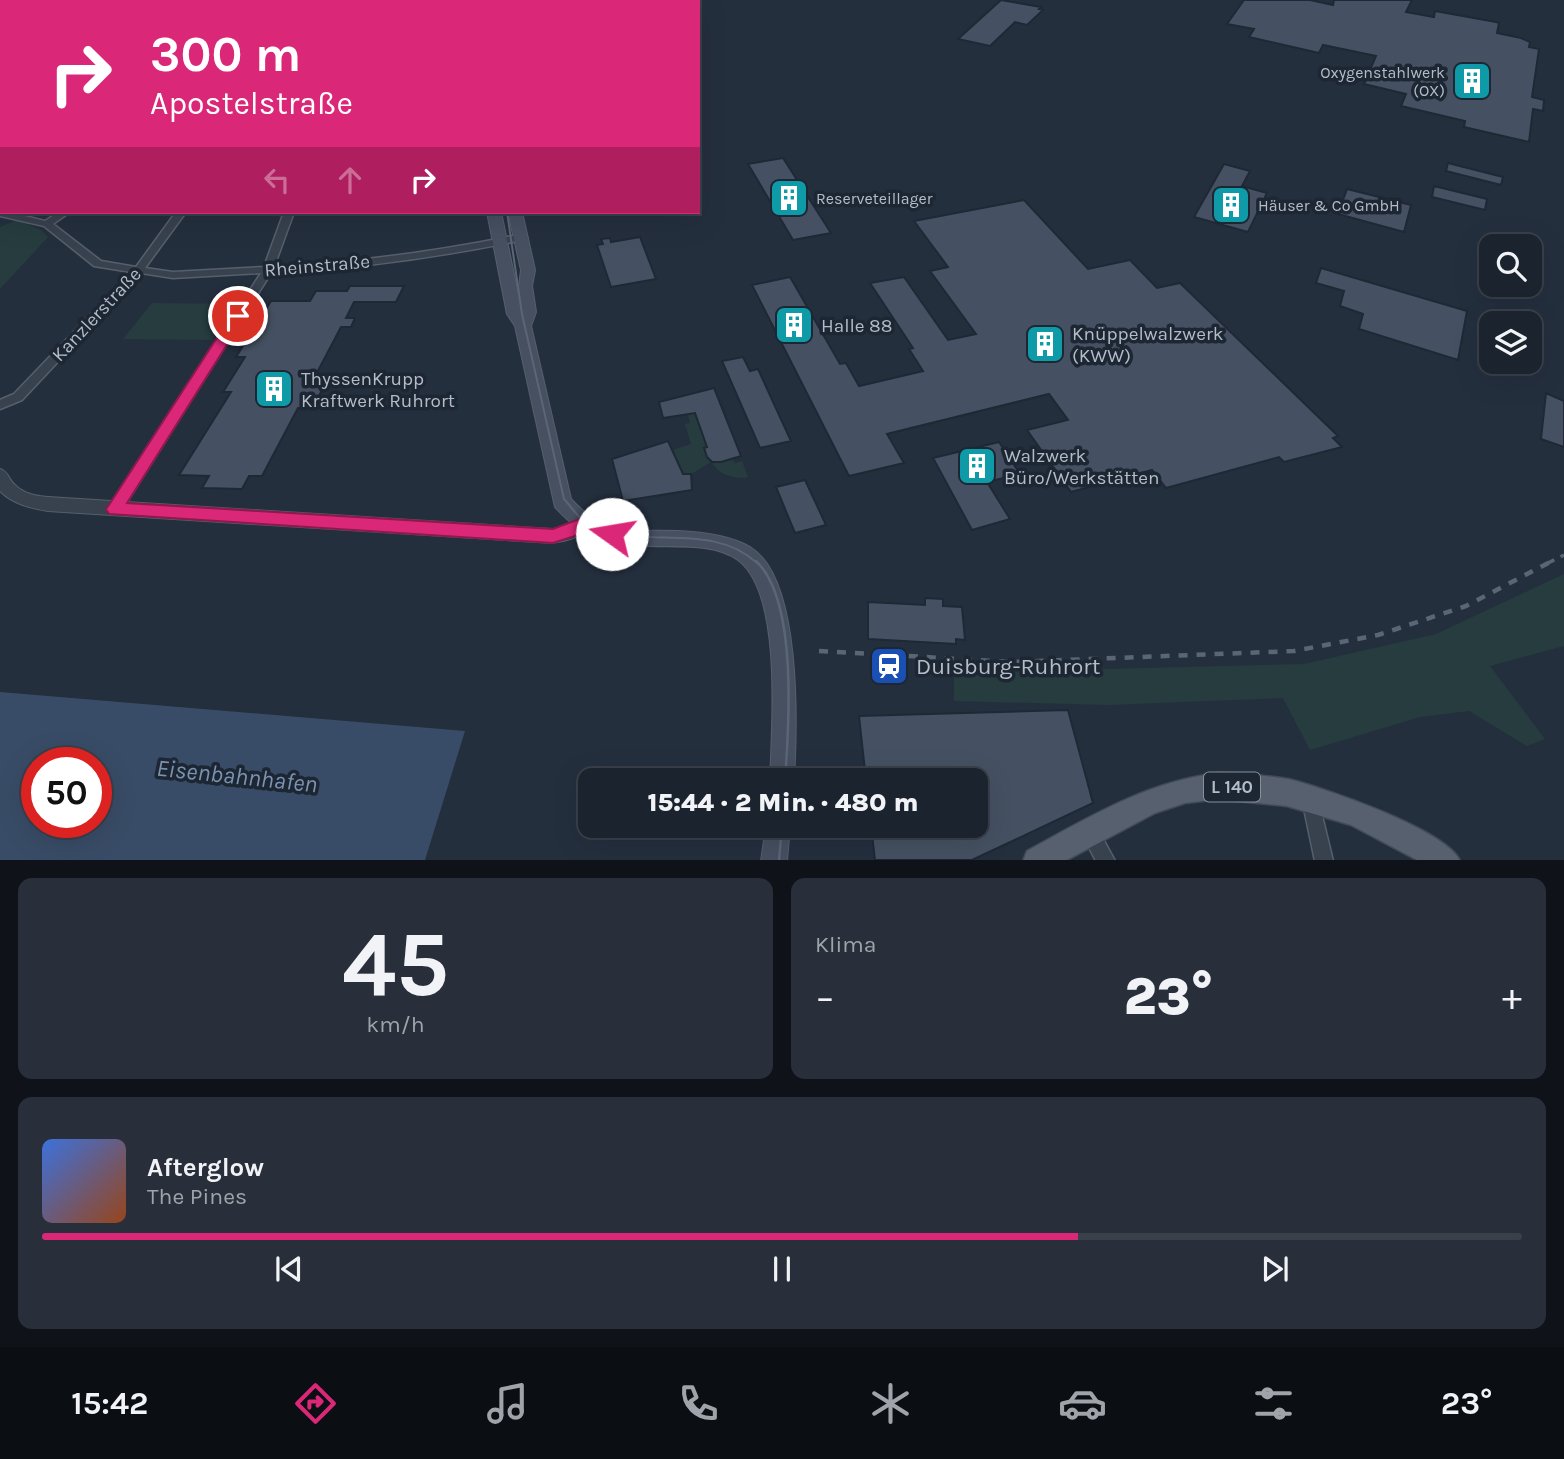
<!DOCTYPE html>
<html lang="de">
<meta charset="utf-8">
<style>
body{margin:0;font-family:Karla,sans-serif;background:#282f3a;color:#f1f3f6;height:100vh;display:flex;flex-direction:column;font-size:26px;white-space:nowrap}
*{box-sizing:border-box;margin:0}
p{font-size:23px;color:#a0a4aa}
.icon{flex:none;width:38px;height:38px;fill:none;stroke:currentColor;stroke-width:2;stroke-linecap:round;stroke-linejoin:round}
.map{position:relative;height:860px;overflow:hidden}
.drawer{display:flex;flex-direction:column;gap:18px;padding:18px;background:#0f1319;flex:1}
.drawer>*{flex:none}
.banner{position:absolute;left:0px;top:0px;width:700px;height:214px;box-shadow:0 7px 28px #0002,0 0 0 2px #39404a;background:#db2777;color:#fff;overflow:hidden}
.buttons{position:absolute;left:1479px;top:234px;display:grid;gap:14px}
.buttons a{display:grid;place-items:center;width:63px;height:63px;border-radius:14px;background:#1b232e;box-shadow:0 7px 28px #0002,0 0 0 2px #39404a;font-size:35px}
.speed{position:absolute;left:21px;top:747px;display:flex;gap:14px;font-size:35px;font-weight:700;text-align:center}
.speed>*{display:grid;place-content:center;width:91px;height:91px;border-radius:50%;background:#1b232e;box-shadow:0 7px 28px #0002,0 0 0 2px #39404a;line-height:1}
.speed .limit{border:10px solid #d22;background:#fff;color:#111}
.pin{position:absolute;display:grid;place-items:center;width:60px;height:60px;color:#fff;margin:-30px;border:4px solid #fff;border-radius:50%;box-shadow:0 2px 7px #0007}
.me{position:absolute;width:77px;margin:-38px;rotate:283deg;stroke-linejoin:round;filter:drop-shadow(0 0 5px #0008)}
.turn{display:flex;align-items:center;gap:24px;height:147px;padding:0 35px;font-size:32px}
.turn .icon{width:91px;height:91px;stroke-width:2.5}
.turn b{display:block;font-size:49px;line-height:60px}
.lanes{display:flex;align-items:center;height:66px;padding:0 35px;background:#0003;justify-content:center;gap:35px;direction:ltr}
.lanes .off{opacity:.35}
.big{font-size:52px;font-weight:800;line-height:1.1}
.drawer .card{flex:1;display:flex;flex-direction:column;justify-content:center;gap:10px;min-width:0;padding:0 24px;border-radius:14px;background:#282f3a}
.drawer .dial{align-items:center;gap:0}
.dial b{font-size:91px;line-height:1}
.song{display:flex;align-items:center;gap:21px}
.cover{width:84px;height:84px;border-radius:10px;background:linear-gradient(135deg,hsl(220 70% 55%),hsl(20 70% 35%))}
.played{height:7px;border-radius:4px;background:linear-gradient(90deg,#db2777 70%,#39404a 70%)}
.keys{display:flex;justify-content:space-around;direction:ltr}
.heat{display:flex;justify-content:space-between;align-items:center;font-size:38px;direction:ltr}
.drawer .tiles{flex:1;display:grid;gap:18px;grid-template-columns:1fr 1fr}
.card:last-child{grid-column:span 2}
.trip{position:absolute;left:578px;top:768px;width:410px;height:70px;border-radius:14px;background:#1b232e;box-shadow:0 7px 28px #0002,0 0 0 2px #39404a;font-weight:800;line-height:70px;text-align:center}
.menu{display:flex;height:112px;justify-content:space-around;align-items:center;background:#0b0e12;color:#a0a4aa}
.menu .icon{width:49px;height:49px}
.menu .selected{color:#db2777}
.menu b{font-size:32px;color:#f1f3f6}
.map>svg:first-child{display:block}
.green{fill:#263c3f}
.water{fill:#394c67;fill-rule:evenodd}
.building{fill:#455162;stroke:#1f2835;stroke-width:2}
.lines{fill:none;stroke-linecap:round;stroke-linejoin:round}
.minor-casing{stroke:#565f6c;stroke-width:3}
.tertiary-casing{stroke:#565f6c;stroke-width:2}
.secondary-casing{stroke:#565f6c;stroke-width:2}
.primary-casing{stroke:#414a57;stroke-width:3}
.minor{fill:#38414e;fill-rule:evenodd}
.tertiary{fill:#38414e;fill-rule:evenodd}
.secondary{fill:#465061;fill-rule:evenodd}
.primary{fill:#56606e;fill-rule:evenodd}
.tram-far1{stroke:#5a6575;stroke-width:2}
.tram{stroke:#5a6575;stroke-width:2.5}
.rail-far1{stroke:#5a6575;stroke-width:3.5;stroke-dasharray:7 7;stroke-linecap:butt}
.rail{stroke:#5a6575;stroke-width:4.5;stroke-dasharray:9 9;stroke-linecap:butt}
.route{fill:#db2777;stroke:#8e194d;stroke-width:2}
.labels{text-anchor:middle;stroke-width:7;stroke-linejoin:round;paint-order:stroke}
.far-poi-label{font-size:16px;fill:#b4bcc9;stroke:#1d2633;text-anchor:start}
.shield{fill:#1d2633;stroke:#878f9c;stroke-width:2}
.shield-label{font-size:18px;font-weight:bold;fill:#b4bcc9}
.street-label{font-size:19px;fill:#b4bcc9;stroke:#1d2633}
.poi-label{font-size:19px;fill:#b4bcc9;stroke:#1d2633;text-anchor:start}
.near-poi-label{font-size:23px;fill:#b4bcc9;stroke:#1d2633;text-anchor:start}
.near-water-label{font-size:24px;font-style:italic;fill:#7c92b1;stroke:#1d2633}
</style>
<div class="map">
<svg width="1564" height="861" viewBox="0 0 1564 861">
<rect width="100%" height="100%" fill="#242f3e"/>
<path class="green" d="M 17,220 L 41,230 L 48,237 L 0,289 L 0,227 Z
M 152,303 L 236,304 L 213,340 L 123,339 Z
M 694,410 L 711,462 L 691,474 L 683,474 L 673,450 L 691,444 L 685,424 L 690,423 L 687,412 Z
M 733,460 L 735,463 L 742,461 L 748,477 C 736,480 718,475 712,462 Z
M 1564,574 L 1564,646 L 1490,666 L 1545,739 L 1527,746 L 1469,711 L 1420,717 L 1310,750 L 1283,698 L 1108,705 L 954,701 L 954,667 L 1068,670 L 1304,664 L 1436,634 Z"/>
<path class="water" d="M 0,692 L 465,731 L 425,860 L 0,860 ZM 37,763 L 96,763 L 96,822 L 37,822 Z"/>
<path class="building" d="M 1001,0 L 1041,7 L 1039,9 L 1043,10 L 1027,25 L 1015,22 L 990,46 L 958,39 Z
M 1244,0 L 1310,0 L 1333,5 L 1334,0 L 1412,0 L 1406,12 L 1434,17 L 1435,11 L 1496,22 L 1499,23 L 1497,33 L 1521,38 L 1530,42 L 1529,47 L 1539,49 L 1532,97 L 1544,100 L 1543,111 L 1533,109 L 1529,142 L 1464,127 L 1465,121 L 1401,106 L 1406,94 L 1364,84 L 1376,56 L 1323,45 L 1319,53 L 1249,37 L 1254,29 L 1227,24 Z
M 783,158 L 831,233 L 793,240 L 748,164 Z
M 1448,163 L 1503,177 L 1501,185 L 1446,171 Z
M 1224,164 L 1250,171 L 1242,186 L 1267,193 L 1248,232 L 1194,217 Z
M 1434,186 L 1487,199 L 1485,210 L 1432,197 Z
M 1347,189 L 1411,205 L 1404,232 L 1338,214 Z
M 1024,200 L 1088,269 L 1130,260 L 1157,288 L 1180,283 L 1338,436 L 1333,438 L 1342,447 L 1284,462 L 1279,457 L 1166,488 L 1152,470 L 1071,492 L 1027,430 L 1068,420 L 1049,394 L 887,434 L 904,463 L 849,476 L 752,285 L 790,277 L 840,364 L 846,363 L 859,386 L 923,371 L 909,349 L 913,348 L 870,283 L 904,277 L 948,340 L 976,334 L 930,271 L 948,267 L 914,221 Z
M 640,237 L 656,279 L 611,287 L 597,245 L 603,244 L 601,239 L 610,238 L 611,242 Z
M 1321,268 L 1467,311 L 1458,360 L 1359,329 L 1363,314 L 1340,306 L 1344,291 L 1316,283 Z
M 350,286 L 404,286 L 396,302 L 354,302 L 346,318 L 355,318 L 351,327 L 341,327 L 310,386 L 324,386 L 313,408 L 298,408 L 262,476 L 249,476 L 242,489 L 202,488 L 209,476 L 179,475 L 231,392 L 223,392 L 245,357 L 236,357 L 271,301 L 310,301 L 316,291 L 347,291 Z
M 743,357 L 750,371 L 758,369 L 791,441 L 760,448 L 722,361 Z
M 714,388 L 741,456 L 721,462 L 712,462 L 707,457 L 704,448 L 707,447 L 695,413 L 663,418 L 659,402 Z
M 1546,393 L 1564,401 L 1564,447 L 1541,439 Z
M 668,441 L 683,474 L 691,474 L 692,490 L 623,501 L 612,459 Z
M 999,442 L 1020,474 L 987,482 L 1010,519 L 972,530 L 933,458 Z
M 805,480 L 826,525 L 795,533 L 776,487 Z
M 925,598 L 943,599 L 943,606 L 962,607 L 965,640 L 956,639 L 956,644 L 868,639 L 868,602 L 925,605 Z
M 1068,710 L 1093,803 L 972,860 L 875,860 L 871,826 L 975,826 L 975,780 L 866,780 L 859,716 Z"/>
<g class="lines">
<defs>
<path id="minor" d="M 7,0 L 13,0 L 6,2 Z
M 128,0 L 134,0 L 127,2 Z
M 195,0 L 214,0 L 212,2 L 192,2 Z
M 272,0 L 278,0 L 279,2 L 272,2 Z
M 305,0 L 311,0 L 311,1 L 303,2 Z
M 516,0 L 522,0 L 522,2 L 516,2 Z
M 0,8 L 2,8 L 2,14 L 0,14 Z
M 0,19 L 2,19 L 2,23 L 0,23 Z
M 0,122 L 2,122 L 2,126 L 0,126 Z
M 0,210 L 45,221 L 59,212 L 70,212 L 53,224 L 101,261 L 136,267 L 176,212 L 186,212 L 145,268 L 173,272 L 264,267 L 284,212 L 294,212 L 274,267 C 357,262 441,251 522,234 L 527,237 L 522,240 C 440,257 355,269 271,273 L 120,513 L 110,513 L 108,509 L 110,505 L 261,273 L 173,278 L 141,273 L 22,400 L 0,409 L 0,400 L 14,394 L 131,272 L 94,266 L 44,226 L 0,216 Z
M 1310,791 L 1316,793 L 1318,799 L 1333,861 L 1315,861 L 1302,799 L 1304,793 Z
M 1090,823 L 1096,826 L 1115,861 L 1096,861 L 1081,832 L 1084,826 Z"/>
<path id="tertiary" d="M 642,0 L 659,0 L 641,2 Z
M 0,469 C 9,472 8,479 15,485 C 24,494 36,496 48,497 L 553,529 L 565,527 L 582,518 L 588,520 L 591,525 C 583,538 567,540 553,543 L 48,511 C 30,508 13,504 0,491 Z"/>
<path id="secondary" d="M 576,0 L 586,0 L 587,2 L 577,2 Z
M 487,212 L 501,212 L 518,294 L 521,270 L 508,212 L 522,212 L 535,270 L 532,286 L 536,312 L 531,326 L 571,499 C 604,536 632,530 678,531 C 702,532 729,535 750,547 C 802,578 797,726 794,780 L 770,780 C 772,728 783,593 738,560 C 715,543 677,547 650,546 C 606,545 585,540 555,507 L 515,326 L 507,314 Z
M 766,826 L 790,826 L 787,861 L 761,861 Z"/>
<path id="primary" d="M 1219,773 C 1242,774 1265,775 1288,779 C 1322,787 1447,830 1460,861 L 1419,861 L 1351,825 L 1287,806 L 1219,799 L 1185,803 L 1155,813 L 1065,861 L 1023,861 L 1027,851 C 1089,817 1148,781 1219,773 Z"/>
</defs>
<use href="#minor" class="minor-casing"/>
<use href="#tertiary" class="tertiary-casing"/>
<use href="#secondary" class="secondary-casing"/>
<use href="#primary" class="primary-casing"/>
<use href="#minor" class="minor"/>
<use href="#tertiary" class="tertiary"/>
<use href="#secondary" class="secondary"/>
<use href="#primary" class="primary"/>
<path class="tram-far1" d="M 507,212 L 522,314 L 564,499 C 570,505 575,514 582,519 C 632,556 707,517 757,563"/>
<path class="tram" d="M 756,561 C 798,600 789,726 785,780
M 779,861 L 782,826"/>
<path class="rail-far1" d="M 1548,563 L 1564,555"/>
<path class="rail" d="M 819,651 L 1013,662 L 1294,651 L 1378,635 L 1466,606 L 1552,561"/>
</g>
<path class="route" d="M 238,312 L 245,316 L 127,503 L 553,529 L 582,518 L 619,529 L 621,534 L 619,539 L 612,541 L 584,533 L 553,543 L 109,514 L 106,509 L 109,505 L 233,313 Z"/>
<defs>
<symbol id="building-square" viewBox="-11 -11 22 22"><rect x="-9" y="-9" width="18" height="18" rx="4" fill="#0f9aa8" stroke="#1d2633"/><path d="M-4-6H4V6H1V3H-1V6H-4ZM-2.5-4.3h1.7v1.8h-1.7ZM.8-4.3h1.7v1.8H.8ZM-2.5-1h1.7V.8h-1.7ZM.8-1h1.7V.8H.8Z" fill="#fff"/></symbol>
<symbol id="station-square" viewBox="-11 -11 22 22"><rect x="-9" y="-9" width="18" height="18" rx="4" fill="#1a4fb4" stroke="#1d2633"/><path d="M-3-6H3Q5-6 5-4V2Q5 4 3 4L4.5 6H3L1.5 4h-3L-3 6H-4.5L-3 4Q-5 4-5 2V-4Q-5-6-3-6ZM-3.5-4v3h7v-3ZM-3.5 1v1.5H-2V1ZM2 1v1.5H3.5V1Z" fill="#fff"/></symbol>
</defs>
<g fill-rule="evenodd">
<use href="#building-square" x="1450" y="59" width="44" height="44"/>
<use href="#building-square" x="767" y="176" width="44" height="44"/>
<use href="#building-square" x="1209" y="183" width="44" height="44"/>
<use href="#building-square" x="772" y="303" width="44" height="44"/>
<use href="#building-square" x="1023" y="322" width="44" height="44"/>
<use href="#building-square" x="252" y="367" width="44" height="44"/>
<use href="#building-square" x="955" y="444" width="44" height="44"/>
<use href="#station-square" x="867" y="644" width="44" height="44"/>
</g>
<g class="labels">
<g class="far-poi-label">
<text x="1445" y="78" text-anchor="end">Oxygenstahlwerk<tspan x="1445" dy="18">(OX)</tspan></text>
<text x="816" y="204">Reserveteillager</text>
<text x="1258" y="211">Häuser &amp; Co GmbH</text>
</g>
<rect class="shield" x="1204" y="772.5" width="56" height="29" rx="5"/>
<g class="shield-label">
<text x="1232" y="793">L 140</text>
</g>
<g class="street-label">
<text transform="translate(317 265) rotate(-5)" y="7">Rheinstraße</text>
<text transform="translate(96 314) rotate(-47)" y="7">Kanzlerstraße</text>
</g>
<g class="poi-label">
<text x="821" y="332">Halle 88</text>
<text x="1072" y="340">Knüppelwalzwerk<tspan x="1072" dy="22">(KWW)</tspan></text>
<text x="301" y="385">ThyssenKrupp<tspan x="301" dy="22">Kraftwerk Ruhrort</tspan></text>
<text x="1004" y="462">Walzwerk<tspan x="1004" dy="22">Büro/Werkstätten</tspan></text>
</g>
<g class="near-poi-label">
<text x="916" y="674">Duisburg-Ruhrort</text>
</g>
<g class="near-water-label">
<text transform="translate(237 776) rotate(6)" y="8">Eisenbahnhafen</text>
</g>
</g>
</svg>
<div class="buttons">
<a><svg class="icon" aria-label="search" viewBox="0 0 24 24"><circle cx="10" cy="10" r="6"/><path d="M15 15l6 6"/></svg></a>
<a><svg class="icon" aria-label="layers" viewBox="0 0 24 24"><path d="M12 4l9 5-9 5-9-5zM3 14l9 5 9-5"/></svg></a>
</div>
<div class="speed"><div class="limit">50</div></div>
<div class="pin" style="left:238px;top:316px;background:#d93025"><svg class="icon" aria-label="arrive" viewBox="0 0 24 24"><path d="M6 21V4h12l-3 4 3 4H6"/></svg></div>
<svg class="me" style="left:612px;top:534px" viewBox="-20 -20 40 40"><circle r="19" fill="#fff"/><path d="M0-13L10 11 0 6-10 11z" fill="#db2777"/></svg>
<div class="trip">15:44 · 2 Min. · 480 m</div>
<div class="banner">
<div class="turn"><svg class="icon" aria-label="right" viewBox="0 0 24 24"><path d="M7 20v-9h11M14 6l5 5-5 5"/></svg><div><b>300 m</b>Apostelstraße</div></div>
<div class="lanes"><svg class="icon off" aria-label="left" viewBox="0 0 24 24"><path d="M17 20v-9H6M10 6l-5 5 5 5"/></svg><svg class="icon off" aria-label="ahead" viewBox="0 0 24 24"><path d="M12 20V5M6 11l6-6 6 6"/></svg><svg class="icon" aria-label="right" viewBox="0 0 24 24"><path d="M7 20v-9h11M14 6l5 5-5 5"/></svg></div>
</div>
</div>
<section class="drawer">
<div class="tiles">
<div class="card dial"><b>45</b><p>km/h</p></div>
<div class="card"><p>Klima</p>
<div class="heat"><a>−</a><b class="big">23°</b><a>+</a></div>
</div>
<div class="card">
<div class="song"><i class="cover"></i><div><b>Afterglow</b><p>The Pines</p></div></div>
<div class="played"></div>
<div class="keys"><svg class="icon" aria-label="previous" viewBox="0 0 24 24"><path d="M18 5L8 12l10 7zM5 5v14"/></svg><svg class="icon" aria-label="pause" viewBox="0 0 24 24"><path d="M8 5v14M16 5v14"/></svg><svg class="icon" aria-label="next" viewBox="0 0 24 24"><path d="M6 5l10 7-10 7zM19 5v14"/></svg></div>
</div>
</div>
</section>
<nav class="menu">
<b>15:42</b>
<svg class="icon selected" aria-label="directions" viewBox="0 0 24 24"><path d="M12 3l9 9-9 9-9-9zM9 14v-3h6M13 9l2 2-2 2"/></svg>
<svg class="icon" aria-label="music" viewBox="0 0 24 24"><path d="M9 18V5l10-2v13"/><circle cx="6" cy="18" r="3"/><circle cx="16" cy="16" r="3"/></svg>
<svg class="icon" aria-label="phone" viewBox="0 0 24 24"><path d="M5 4h4l2 5-3 2q2 4 5 5l2-3 5 2v4C11 20 4 13 5 4z"/></svg>
<svg class="icon" aria-label="climate" viewBox="0 0 24 24"><path d="M12 3v18M4 7l16 10M4 17L20 7"/></svg>
<svg class="icon" aria-label="car" viewBox="0 0 24 24"><path d="M5 17H2v-5l4-1 3-4h7l3 4 3 1v5h-3M9 17h6M6 11h13"/><circle cx="7" cy="17" r="2"/><circle cx="17" cy="17" r="2"/></svg>
<svg class="icon" aria-label="filters" viewBox="0 0 24 24"><path d="M4 7h16M4 17h16"/><circle cx="9" cy="7" r="2"/><circle cx="15" cy="17" r="2"/></svg>
<b>23°</b>
</nav>
